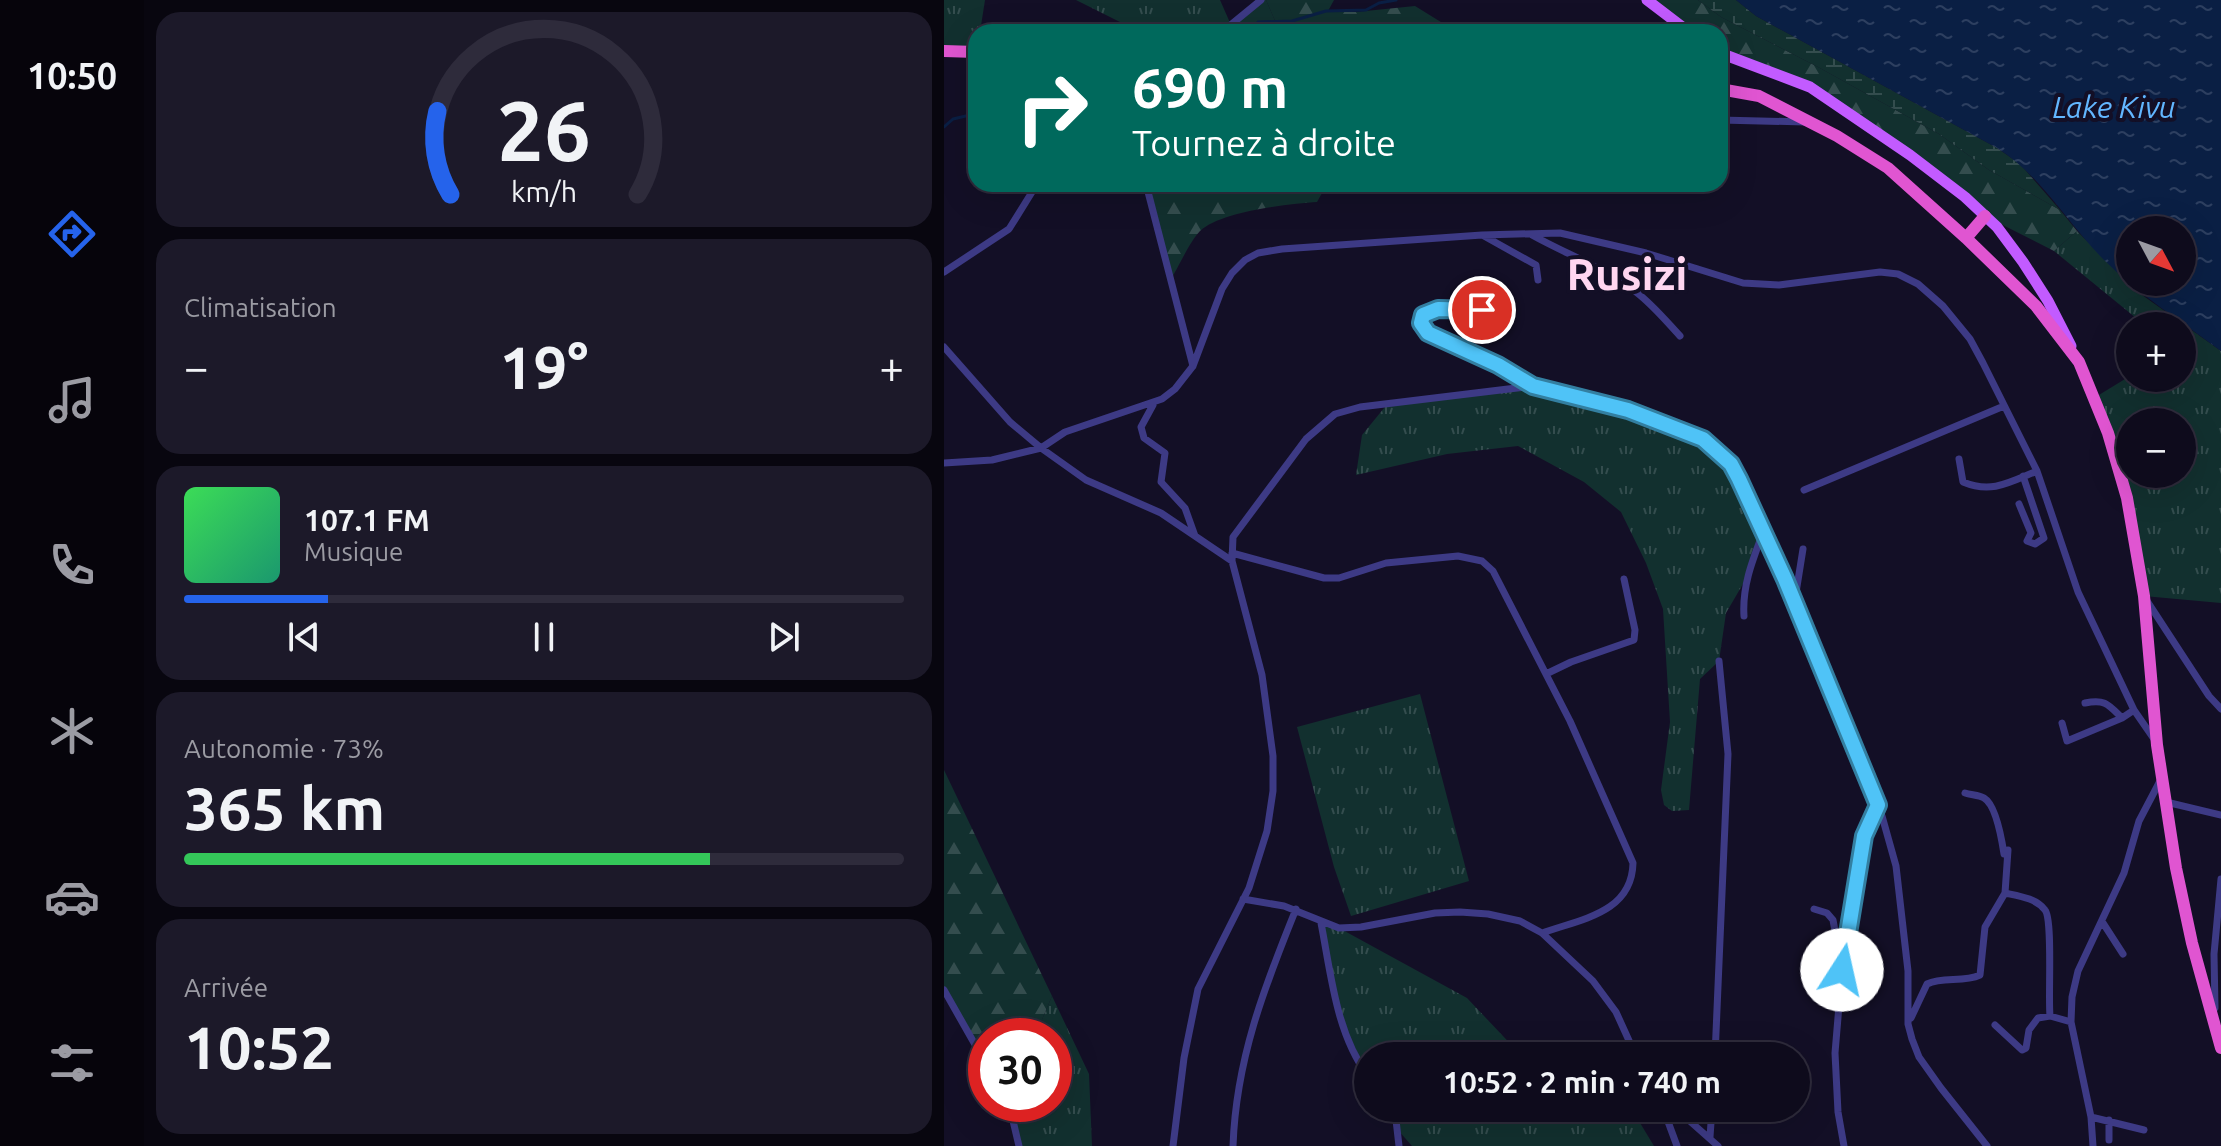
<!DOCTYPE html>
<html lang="fr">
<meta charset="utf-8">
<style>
body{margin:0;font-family:Ubuntu,sans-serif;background:#1c1929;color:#f1f3f6;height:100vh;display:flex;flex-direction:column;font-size:30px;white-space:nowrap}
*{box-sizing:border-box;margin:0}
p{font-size:26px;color:#9b9ba3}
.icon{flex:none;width:44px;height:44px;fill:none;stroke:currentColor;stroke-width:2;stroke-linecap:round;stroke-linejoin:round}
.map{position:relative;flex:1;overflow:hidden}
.panel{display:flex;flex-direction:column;gap:12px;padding:12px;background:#08060f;width:800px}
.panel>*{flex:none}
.guide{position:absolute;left:24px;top:24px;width:760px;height:168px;border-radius:24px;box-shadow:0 8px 32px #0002,0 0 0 2px #2e2b3b;background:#00695c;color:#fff;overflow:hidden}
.needle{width:52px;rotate:131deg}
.controls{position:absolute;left:1172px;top:216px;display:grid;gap:16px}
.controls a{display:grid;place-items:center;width:80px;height:80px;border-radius:50%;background:#0e0b1c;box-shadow:0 8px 32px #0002,0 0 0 2px #2e2b3b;font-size:40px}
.speed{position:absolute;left:24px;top:1018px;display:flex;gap:16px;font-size:40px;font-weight:700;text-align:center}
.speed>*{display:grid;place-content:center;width:104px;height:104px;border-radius:50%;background:#0e0b1c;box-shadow:0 8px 32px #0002,0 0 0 2px #2e2b3b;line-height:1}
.speed .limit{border:12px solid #d22;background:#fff;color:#111}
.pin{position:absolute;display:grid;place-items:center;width:68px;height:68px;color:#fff;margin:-34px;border:4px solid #fff;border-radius:50%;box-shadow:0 2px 8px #0007}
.me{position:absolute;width:88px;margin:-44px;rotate:10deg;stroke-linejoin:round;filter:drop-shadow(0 0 6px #0008)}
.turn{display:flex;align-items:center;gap:28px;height:168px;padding:0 32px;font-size:36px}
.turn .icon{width:104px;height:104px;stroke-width:2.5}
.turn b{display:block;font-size:56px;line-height:68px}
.big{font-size:60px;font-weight:600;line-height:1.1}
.panel .card{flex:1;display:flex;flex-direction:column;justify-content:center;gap:12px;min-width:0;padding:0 28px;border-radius:24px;background:#1c1929}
.panel .dial{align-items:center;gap:0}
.dial svg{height:208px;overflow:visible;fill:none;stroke:#2e2b3b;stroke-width:7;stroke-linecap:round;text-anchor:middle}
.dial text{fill:#f1f3f6;stroke:none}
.song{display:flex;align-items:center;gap:24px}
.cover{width:96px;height:96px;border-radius:12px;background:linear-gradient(135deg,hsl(130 70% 55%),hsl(160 70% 35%))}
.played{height:8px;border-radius:4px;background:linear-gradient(90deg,#2563eb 20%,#2e2b3b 20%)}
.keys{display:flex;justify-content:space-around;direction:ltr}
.heat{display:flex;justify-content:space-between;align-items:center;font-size:44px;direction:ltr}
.charge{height:12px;border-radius:6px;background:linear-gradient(90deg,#34c759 73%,#2e2b3b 0)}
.trip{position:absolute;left:410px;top:1042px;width:456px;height:80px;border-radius:40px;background:#0e0b1c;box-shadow:0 8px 32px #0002,0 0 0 2px #2e2b3b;font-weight:600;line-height:80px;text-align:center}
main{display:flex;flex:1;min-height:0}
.tabs{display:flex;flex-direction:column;width:144px;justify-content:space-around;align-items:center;background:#06040b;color:#9b9ba3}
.tabs .icon{width:56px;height:56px}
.tabs .active{color:#2563eb}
.tabs b{font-size:36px;color:#f1f3f6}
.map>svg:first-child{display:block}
.grass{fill:url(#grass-tufts);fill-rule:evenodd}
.forest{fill:url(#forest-firs)}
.wetland{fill:url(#wetland-marsh)}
.water{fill:url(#water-ripples);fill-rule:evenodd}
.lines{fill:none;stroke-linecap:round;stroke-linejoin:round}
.stream{stroke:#0a1f44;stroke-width:3}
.minor{stroke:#3d3a85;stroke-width:7}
.primary{stroke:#c25bff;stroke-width:11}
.trunk{stroke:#e055d1;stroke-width:12}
.route-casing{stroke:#337fa1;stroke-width:20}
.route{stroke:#4fc3f7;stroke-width:14}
.labels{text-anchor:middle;stroke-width:8;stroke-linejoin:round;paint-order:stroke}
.water-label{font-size:30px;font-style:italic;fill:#62b6ff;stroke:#130f26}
.town-label{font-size:44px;font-weight:bold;fill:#ffd6f0;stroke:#130f26}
</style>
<main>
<nav class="tabs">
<b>10:50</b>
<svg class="icon active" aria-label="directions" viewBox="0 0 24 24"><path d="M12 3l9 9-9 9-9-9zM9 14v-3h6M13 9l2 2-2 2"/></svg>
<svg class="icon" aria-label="music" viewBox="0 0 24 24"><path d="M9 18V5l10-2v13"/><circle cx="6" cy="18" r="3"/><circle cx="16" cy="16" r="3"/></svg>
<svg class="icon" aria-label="phone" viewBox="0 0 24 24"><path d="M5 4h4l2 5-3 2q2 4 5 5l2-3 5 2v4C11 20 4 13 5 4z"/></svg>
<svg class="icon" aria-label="climate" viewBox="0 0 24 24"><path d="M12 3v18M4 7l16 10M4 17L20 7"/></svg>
<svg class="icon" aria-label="car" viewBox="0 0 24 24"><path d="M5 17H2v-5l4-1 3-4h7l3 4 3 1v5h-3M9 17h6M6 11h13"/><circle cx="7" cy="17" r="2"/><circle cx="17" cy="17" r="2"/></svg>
<svg class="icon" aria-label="filters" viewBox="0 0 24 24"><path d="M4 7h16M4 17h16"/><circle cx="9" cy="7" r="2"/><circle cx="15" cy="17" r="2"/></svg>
</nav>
<section class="panel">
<div class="card dial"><svg viewBox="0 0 100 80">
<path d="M14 69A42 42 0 1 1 86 69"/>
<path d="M14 69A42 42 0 0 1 9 37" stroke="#2563eb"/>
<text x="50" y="56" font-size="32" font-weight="700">26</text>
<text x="50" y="72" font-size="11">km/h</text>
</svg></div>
<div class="card"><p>Climatisation</p>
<div class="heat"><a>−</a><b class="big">19°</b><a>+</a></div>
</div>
<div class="card">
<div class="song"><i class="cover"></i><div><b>107.1 FM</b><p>Musique</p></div></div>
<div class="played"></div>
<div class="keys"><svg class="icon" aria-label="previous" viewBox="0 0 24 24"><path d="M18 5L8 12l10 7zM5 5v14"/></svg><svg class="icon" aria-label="pause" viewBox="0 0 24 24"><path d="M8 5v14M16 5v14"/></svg><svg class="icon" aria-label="next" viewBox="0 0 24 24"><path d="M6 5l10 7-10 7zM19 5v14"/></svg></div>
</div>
<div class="card"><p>Autonomie · 73%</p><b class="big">365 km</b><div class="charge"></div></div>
<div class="card"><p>Arrivée</p><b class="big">10:52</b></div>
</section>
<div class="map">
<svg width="1277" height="1146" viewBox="0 0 1277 1146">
<defs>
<pattern id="grass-tufts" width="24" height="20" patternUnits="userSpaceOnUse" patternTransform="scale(2)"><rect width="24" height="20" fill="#12302f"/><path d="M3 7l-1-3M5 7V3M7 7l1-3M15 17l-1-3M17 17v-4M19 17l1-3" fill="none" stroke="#344d4e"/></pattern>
<pattern id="forest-firs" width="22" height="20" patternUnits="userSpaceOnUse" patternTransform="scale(2)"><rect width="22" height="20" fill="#12302f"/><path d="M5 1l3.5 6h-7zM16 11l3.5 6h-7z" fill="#344d4e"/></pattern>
<pattern id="wetland-marsh" width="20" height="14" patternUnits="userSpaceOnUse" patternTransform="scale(2)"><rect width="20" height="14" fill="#12302f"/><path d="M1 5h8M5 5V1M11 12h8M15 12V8" fill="none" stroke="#344d4e"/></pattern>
<pattern id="water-ripples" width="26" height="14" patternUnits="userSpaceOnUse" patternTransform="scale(2)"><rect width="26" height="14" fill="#0a1f44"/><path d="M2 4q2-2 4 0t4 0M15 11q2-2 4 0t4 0" fill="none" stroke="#2d3f60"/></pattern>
</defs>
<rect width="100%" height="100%" fill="#130f26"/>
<path class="grass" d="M 0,0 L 41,0 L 36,32 L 32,32 L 32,52 L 0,51 Z
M 132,0 L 276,0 L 287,25 L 317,0 L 322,0 L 336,32 L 181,32 L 180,24 Z
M 1133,231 L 1191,290 L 1277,351 L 1277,603 L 1200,596 L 1183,498 L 1150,398 L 1186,376 L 1186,378 L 1238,378 L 1238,326 L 1195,326 L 1192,318 L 1110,251 ZM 1186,422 L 1238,422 L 1238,474 L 1186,474 Z
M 583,384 C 641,395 750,415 788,462 C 803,481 812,507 822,528 L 803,577 L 782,613 L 775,661 L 756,679 L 745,810 L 728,811 L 720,805 L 717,790 L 726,722 L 719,609 L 702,563 L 677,512 L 640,482 L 574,446 L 503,454 L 412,475 L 418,435 L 445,402 Z
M 476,694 L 525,881 L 407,916 L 390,867 L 353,727 Z
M 377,923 L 395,928 L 523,998 L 576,1054 L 583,1056 L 424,1056 L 424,1076 L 397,1017 Z
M 108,996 L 145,1074 L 148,1146 L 75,1146 L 65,1104 L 110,1104 L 110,1036 L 91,1036 Z
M 447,1108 L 687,1108 L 710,1146 L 468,1146 L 454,1130 Z"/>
<path class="forest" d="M 322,0 L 390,0 L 384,11 L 412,12 L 471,6 L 513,32 L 336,32 Z
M 703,0 L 754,0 L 777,17 L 874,67 L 995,134 L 1045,170 L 1116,210 L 1133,231 L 1110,251 L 1041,216 L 892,103 L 776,53 L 776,32 L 745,32 Z
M 202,184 L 383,184 L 373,202 C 345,204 277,211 256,231 C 246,241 234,268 226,281 Z
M 0,770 L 108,996 L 91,1036 L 42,1036 L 42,1064 L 0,990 Z"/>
<path class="wetland" d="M 754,0 L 792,0 L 812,16 L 1053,148 L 1076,164 L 1116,210 L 1045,170 L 995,134 L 874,67 L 777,17 Z"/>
<path class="water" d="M 792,0 L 1277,0 L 1277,351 C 1237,321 1195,295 1160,260 C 1123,223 1097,175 1053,148 L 812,16 ZM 1186,230 L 1238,230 L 1238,282 L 1186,282 Z"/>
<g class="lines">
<path class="stream" d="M 310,32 L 314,22 L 348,21 L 382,11 L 422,10 L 435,3 L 452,0
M 0,127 L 9,119 L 26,115 L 32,119"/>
<path class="minor" d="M 278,32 L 317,0
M 776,120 L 861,122
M 202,184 L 249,366
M 588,235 C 622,254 661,268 692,292 C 709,305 722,321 736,336
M 540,236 L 592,265 L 594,280
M 0,272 L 65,229 L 93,184
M 538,310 L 494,309 L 479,315 L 477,323 L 484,333 L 554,365 L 587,385
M 0,347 L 66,422 L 97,448 L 142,480 L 217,513 L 288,561
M 209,405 L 197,427 L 200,438 L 221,453 L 217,482 L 241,508 L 251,536
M 1015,459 L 1019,482 C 1048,494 1066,482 1093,471
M 0,463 L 48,460 L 97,448 L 121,432 L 218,399 L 231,389 L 249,366 L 278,289 L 288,273 L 301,260 L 314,253 L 338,249 L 538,235 L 616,233 L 702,253 L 799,283 L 835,285 L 936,272 L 954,274 L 974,284 L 999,306 L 1026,339 L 1039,363 L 1093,471 L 1134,592 L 1190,710 L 1210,739
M 860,490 L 1060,406
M 1075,504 L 1087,533 L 1083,541 L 1091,544 L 1100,538 L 1079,476
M 288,553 L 380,578 L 395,578 L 442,563 L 514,556 L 538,561 L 549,571 L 626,721 L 689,863 C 688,913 637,919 598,933
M 851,599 L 859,549
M 1203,601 L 1265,696 L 1277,709
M 800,616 C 798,585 809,559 820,530
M 602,674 L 627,662 L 690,640 L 691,630 L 680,579
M 1141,703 C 1161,699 1164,704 1178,718 L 1190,710
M 1118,723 L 1123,741 L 1178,718
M 1021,793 C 1027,795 1035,795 1040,798 C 1052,805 1058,841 1060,854
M 1222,802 L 1277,815
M 1061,893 C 1075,896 1092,898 1101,910 C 1109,919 1104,997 1106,1016
M 299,899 L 340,906 L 395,928 L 417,927 L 491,913 L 516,912 L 544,914 L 576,921 L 598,933 L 649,981 L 672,1012 L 692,1056
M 870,909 L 883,913 L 889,920 L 897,964
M 377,923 C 387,974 392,1033 424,1076
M 1159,923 L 1179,954
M 0,990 L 42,1064
M 1271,1008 L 1270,954 L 1277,879
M 967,1018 L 983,984 C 999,976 1019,983 1036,975 L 1041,927 L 1061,893 L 1064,850
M 1051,1025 L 1078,1050 L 1082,1048 L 1085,1030 L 1094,1018 L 1106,1016 L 1127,1022
M 771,1056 L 784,754 L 775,661
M 65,1104 L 75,1146
M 447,1108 L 452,1120 L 455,1146
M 719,1108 L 733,1146
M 731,1108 L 774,1146
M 1147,1117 L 1200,1130
M 766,1137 L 768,1108
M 1165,1140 L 1165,1120
M 229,1146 L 240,1058 L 254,989 L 305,888 L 323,831 L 329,791 L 329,756 L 318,675 L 288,561 L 289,537 L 362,439 L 391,414 L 416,407 L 589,386 L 684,410 L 759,439 L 787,464 L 795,479 L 851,601 L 938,816 L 952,866 L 964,971 L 964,1024 L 968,1039 L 975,1057 L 997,1088 L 1043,1146
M 289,1146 C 292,1060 320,988 352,909
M 900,1146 L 894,1112 L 891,1053 L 898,970 L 920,836 L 933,806
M 1149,1146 L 1147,1117 L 1127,1022 L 1128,997 L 1134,971 L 1180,873 L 1195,821 L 1216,781"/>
<path class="primary" d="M 703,0 L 745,32
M 776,53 L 866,87 L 966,155 L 1021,197 L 1053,227 L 1079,262 L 1104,301 L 1127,346"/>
<path class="trunk" d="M 0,51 L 32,52
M 776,89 L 815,96 L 893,136 L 944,168 L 1022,238 L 1092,306 L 1135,362 L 1164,433 L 1183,498 L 1200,596 L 1213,745 L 1232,868 L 1248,943 L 1277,1048
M 1022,238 L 1041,216"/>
</g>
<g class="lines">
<defs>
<path id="route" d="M 538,310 L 494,309 L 479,315 L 477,323 L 484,333 L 554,365 L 589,386 L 684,410 L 759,439 L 787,464 L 795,479 L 841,579 L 934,805 L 920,836 L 898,970"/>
</defs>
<use href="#route" class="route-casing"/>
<use href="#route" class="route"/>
</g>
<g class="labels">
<g class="water-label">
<text x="1170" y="118">Lake Kivu</text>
</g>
<g class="town-label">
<text x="683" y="290">Rusizi</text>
</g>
</g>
</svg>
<div class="controls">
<a><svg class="needle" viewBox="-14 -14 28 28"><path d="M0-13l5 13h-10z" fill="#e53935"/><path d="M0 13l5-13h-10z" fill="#9b9ba3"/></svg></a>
<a>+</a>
<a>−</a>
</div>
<div class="speed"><div class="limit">30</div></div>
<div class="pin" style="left:538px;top:310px;background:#d93025"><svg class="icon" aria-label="arrive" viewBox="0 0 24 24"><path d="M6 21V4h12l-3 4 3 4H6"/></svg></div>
<svg class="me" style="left:898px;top:970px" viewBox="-20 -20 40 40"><circle r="19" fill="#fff"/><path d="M0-13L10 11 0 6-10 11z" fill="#4fc3f7"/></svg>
<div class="trip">10:52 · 2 min · 740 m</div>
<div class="guide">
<div class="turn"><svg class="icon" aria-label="right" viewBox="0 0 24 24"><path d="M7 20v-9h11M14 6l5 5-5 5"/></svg><div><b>690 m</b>Tournez à droite</div></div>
</div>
</div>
</main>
